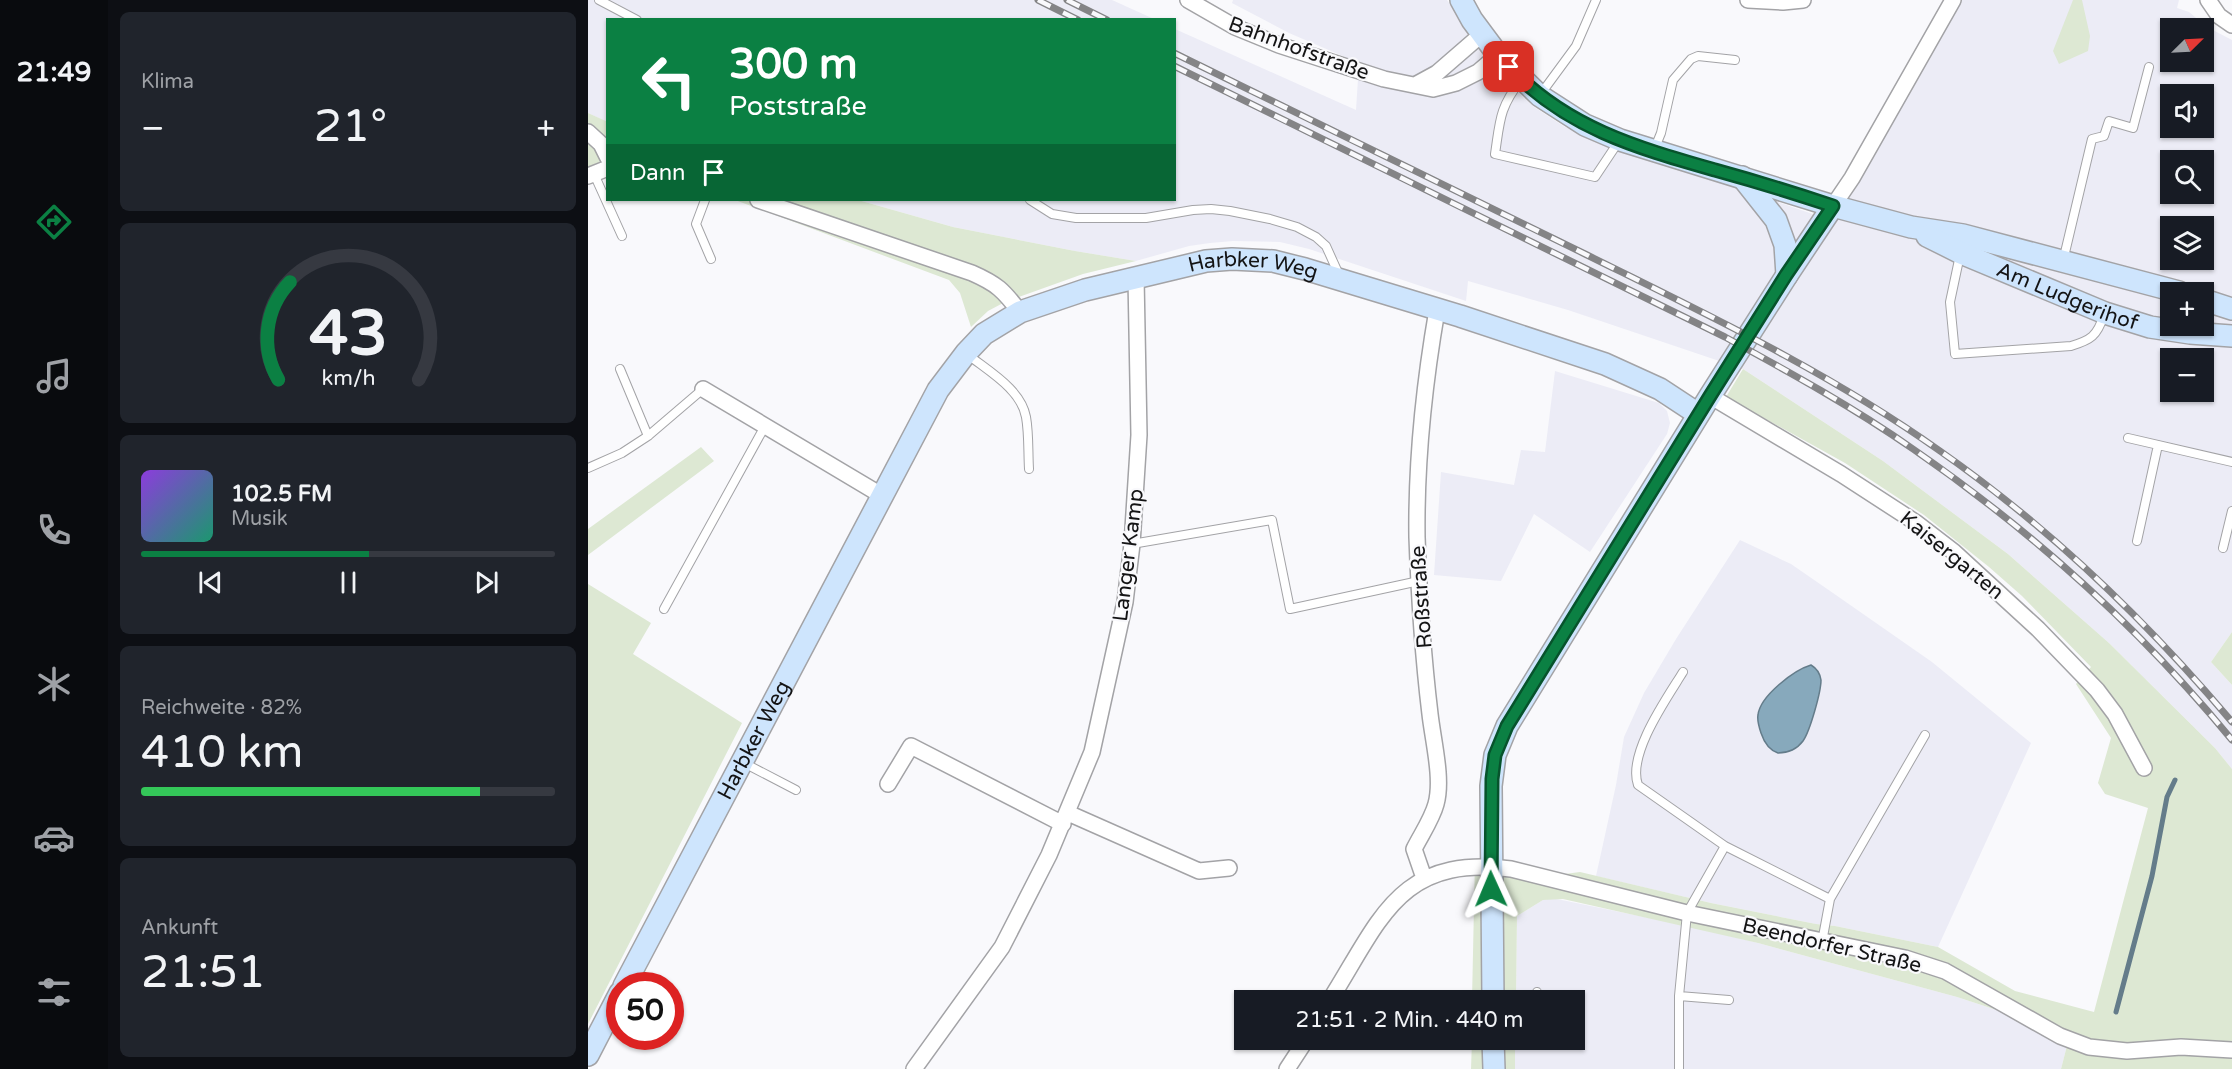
<!DOCTYPE html>
<html lang="de">
<meta charset="utf-8">
<style>
body{margin:0;font-family:"Varela Round",sans-serif;background:#20242c;color:#f1f3f6;height:100vh;display:flex;flex-direction:column;font-size:22px;white-space:nowrap}
*{box-sizing:border-box;margin:0}
p{font-size:20px;color:#9ea1a6}
.icon{flex:none;width:33px;height:33px;fill:none;stroke:currentColor;stroke-width:2;stroke-linecap:round;stroke-linejoin:round}
.map{position:relative;flex:1;overflow:hidden}
.sheet{display:flex;flex-direction:column;gap:12px;padding:12px;background:#0d0f14;width:480px}
.sheet>*{flex:none}
.top-card{position:absolute;left:18px;top:18px;width:570px;height:183px;border-radius:0px;box-shadow:0 2px 4px #0004;background:#0b8043;color:#fff;overflow:hidden}
.needle{width:39px;rotate:66deg}
.controls{position:absolute;left:1572px;top:18px;display:grid;gap:12px}
.controls a{display:grid;place-items:center;width:54px;height:54px;border-radius:0px;background:#171b24;box-shadow:0 2px 4px #0004;font-size:30px}
.speed{position:absolute;left:18px;top:972px;display:flex;gap:12px;font-size:30px;font-weight:700;text-align:center}
.speed>*{display:grid;place-content:center;width:78px;height:78px;border-radius:50%;background:#171b24;box-shadow:0 2px 4px #0004;line-height:1}
.speed .limit{border:9px solid #d22;background:#fff;color:#111}
.pin{position:absolute;display:grid;place-items:center;width:51px;height:51px;color:#fff;margin:-26px;border-radius:12px;box-shadow:0 3px 9px #0006}
.me{position:absolute;width:66px;margin:-33px;rotate:359deg;stroke-linejoin:round;filter:drop-shadow(0 0 4px #0008)}
.turn{display:flex;align-items:center;gap:21px;height:126px;padding:0 24px;font-size:27px}
.turn .icon{width:78px;height:78px;stroke-width:2.5}
.turn b{display:block;font-size:42px;line-height:51px}
.then{display:flex;align-items:center;height:57px;padding:0 24px;background:#0003;gap:12px;font-size:22px}
.big{font-size:45px;font-weight:600;line-height:1.1}
.sheet .widget{flex:1;display:flex;flex-direction:column;justify-content:center;gap:9px;min-width:0;padding:0 21px;border-radius:9px;background:#20242c}
.sheet .dial{align-items:center;gap:0}
.dial svg{height:156px;overflow:visible;fill:none;stroke:#363941;stroke-width:7;stroke-linecap:round;text-anchor:middle}
.dial text{fill:#f1f3f6;stroke:none}
.song{display:flex;align-items:center;gap:18px}
.cover{width:72px;height:72px;border-radius:9px;background:linear-gradient(135deg,hsl(270 70% 55%),hsl(160 70% 35%))}
.played{height:6px;border-radius:3px;background:linear-gradient(90deg,#0b8043 55%,#363941 55%)}
.keys{display:flex;justify-content:space-around;direction:ltr}
.heat{display:flex;justify-content:space-between;align-items:center;font-size:33px;direction:ltr}
.charge{height:9px;border-radius:4px;background:linear-gradient(90deg,#34c759 82%,#363941 0)}
.trip{position:absolute;left:646px;top:990px;width:351px;height:60px;border-radius:0px;background:#171b24;box-shadow:0 2px 4px #0004;font-weight:600;line-height:60px;text-align:center}
main{display:flex;flex:1;min-height:0}
.menu{display:flex;flex-direction:column;width:108px;justify-content:space-around;align-items:center;background:#090b0e;color:#9ea1a6}
.menu .icon{width:42px;height:42px}
.menu .selected{color:#0b8043}
.menu b{font-size:27px;color:#f1f3f6}
.map>svg:first-child{display:block}
.built{fill:#ececf6;fill-rule:evenodd}
.green{fill:#dde8d3}
.water{fill:#87a9bc;stroke:#647c8a;stroke-width:1.5}
.lines{fill:none;stroke-linecap:round;stroke-linejoin:round}
.stream{stroke:#647c8a;stroke-width:5}
.lane-casing{stroke:#a3a3a6;stroke-width:10}
.street-casing{stroke:#a3a3a6;stroke-width:18}
.secondary-casing{stroke:#a3a3a6;stroke-width:24}
.lane{stroke:#fff;stroke-width:8}
.street{stroke:#fff;stroke-width:15}
.secondary{stroke:#cee5fd;stroke-width:21}
.rail-casing{stroke:#848486;stroke-width:7}
.rail{stroke:#f9f9fc;stroke-width:4.5;stroke-dasharray:14;stroke-linecap:butt}
.route-casing{stroke:#07532c;stroke-width:15}
.route{stroke:#0b8043;stroke-width:10}
.labels{text-anchor:middle;stroke-width:4.5;stroke-linejoin:round;paint-order:stroke}
.street-label{font-size:21px;fill:#141415;stroke:#f9f9fc}
</style>
<main>
<nav class="menu">
<b>21:49</b>
<svg class="icon selected" aria-label="directions" viewBox="0 0 24 24"><path d="M12 3l9 9-9 9-9-9zM9 14v-3h6M13 9l2 2-2 2"/></svg>
<svg class="icon" aria-label="music" viewBox="0 0 24 24"><path d="M9 18V5l10-2v13"/><circle cx="6" cy="18" r="3"/><circle cx="16" cy="16" r="3"/></svg>
<svg class="icon" aria-label="phone" viewBox="0 0 24 24"><path d="M5 4h4l2 5-3 2q2 4 5 5l2-3 5 2v4C11 20 4 13 5 4z"/></svg>
<svg class="icon" aria-label="climate" viewBox="0 0 24 24"><path d="M12 3v18M4 7l16 10M4 17L20 7"/></svg>
<svg class="icon" aria-label="car" viewBox="0 0 24 24"><path d="M5 17H2v-5l4-1 3-4h7l3 4 3 1v5h-3M9 17h6M6 11h13"/><circle cx="7" cy="17" r="2"/><circle cx="17" cy="17" r="2"/></svg>
<svg class="icon" aria-label="filters" viewBox="0 0 24 24"><path d="M4 7h16M4 17h16"/><circle cx="9" cy="7" r="2"/><circle cx="15" cy="17" r="2"/></svg>
</nav>
<section class="sheet">
<div class="widget"><p>Klima</p>
<div class="heat"><a>−</a><b class="big">21°</b><a>+</a></div>
</div>
<div class="widget dial"><svg viewBox="0 0 100 80">
<path d="M14 69A42 42 0 1 1 86 69"/>
<path d="M14 69A42 42 0 0 1 20 19" stroke="#0b8043"/>
<text x="50" y="56" font-size="32" font-weight="700">43</text>
<text x="50" y="72" font-size="11">km/h</text>
</svg></div>
<div class="widget">
<div class="song"><i class="cover"></i><div><b>102.5 FM</b><p>Musik</p></div></div>
<div class="played"></div>
<div class="keys"><svg class="icon" aria-label="previous" viewBox="0 0 24 24"><path d="M18 5L8 12l10 7zM5 5v14"/></svg><svg class="icon" aria-label="pause" viewBox="0 0 24 24"><path d="M8 5v14M16 5v14"/></svg><svg class="icon" aria-label="next" viewBox="0 0 24 24"><path d="M6 5l10 7-10 7zM19 5v14"/></svg></div>
</div>
<div class="widget"><p>Reichweite · 82%</p><b class="big">410 km</b><div class="charge"></div></div>
<div class="widget"><p>Ankunft</p><b class="big">21:51</b></div>
</section>
<div class="map">
<svg width="1644" height="1069" viewBox="0 0 1644 1069">
<rect width="100%" height="100%" fill="#f9f9fc"/>
<path class="built" d="M 0,0 L 524,0 L 566,19 L 20,20 L 19,122 L 0,113 Z
M 645,0 L 859,0 L 909,72 L 946,107 L 977,127 L 1233,217 L 1361,0 L 1591,0 L 1589,8 L 1601,12 L 1619,27 L 1644,40 L 1644,632 L 1623,662 L 1644,685 L 1644,769 L 1627,748 L 1521,643 L 1420,554 L 1295,461 L 1155,369 L 980,310 L 880,281 L 878,301 L 721,249 L 692,242 L 645,241 L 622,243 L 601,246 L 548,261 L 487,251 L 365,227 L 270,200 L 586,200 L 587,29 L 768,110 L 771,63 L 701,33 L 644,3 ZM 1582,28 L 1616,28 L 1616,62 L 1582,62 ZM 1582,94 L 1616,94 L 1616,128 L 1582,128 ZM 1582,160 L 1616,160 L 1616,194 L 1582,194 ZM 1582,226 L 1616,226 L 1616,260 L 1582,260 ZM 1582,292 L 1616,292 L 1616,326 L 1582,326 ZM 1582,358 L 1616,358 L 1616,392 L 1582,392 Z
M 967,371 L 1071,403 L 1079,411 L 1082,423 L 1079,434 L 1002,552 L 946,514 L 913,581 L 846,575 L 853,472 L 926,485 L 933,450 L 957,452 Z
M 1152,540 L 1203,564 L 1245,593 L 1344,662 L 1443,743 L 1350,947 L 1247,926 L 1228,924 L 1123,903 L 1008,876 L 1028,785 L 1036,737 L 1056,693 L 1088,639 Z
M 964,898 L 1105,927 L 1170,943 L 1369,997 L 1482,1034 L 1473,1069 L 927,1069 L 927,1040 L 987,1040 L 987,1000 L 928,1000 L 929,916 L 955,900 Z"/>
<path class="green" d="M 1485,0 L 1494,0 L 1502,36 L 1500,51 L 1471,64 L 1465,51 Z
M 0,113 L 20,122 L 19,152 L 17,151 L 0,183 Z
M 147,200 L 270,200 L 365,227 L 487,251 L 548,261 L 495,274 L 417,302 L 400,311 L 383,327 L 372,293 L 361,280 Z
M 1155,369 L 1295,461 L 1420,554 L 1521,643 L 1627,748 L 1644,769 L 1644,1069 L 1473,1069 L 1482,1034 L 1369,997 L 1170,943 L 975,899 L 955,900 L 929,916 L 928,1000 L 884,1000 L 887,859 L 914,859 L 977,874 L 992,872 L 1123,903 L 1228,924 L 1247,926 L 1350,947 L 1427,991 L 1506,1012 L 1560,808 L 1517,794 L 1510,783 L 1523,738 L 1488,684 L 1503,667 L 1434,596 L 1401,567 L 1336,515 L 1257,463 L 1138,397 Z
M 113,447 L 126,461 L 0,555 L 0,529 Z
M 0,584 L 63,623 L 45,654 L 154,723 L 0,1024 Z
M 1644,632 L 1644,685 L 1623,662 Z
M 884,1040 L 927,1040 L 927,1069 L 883,1069 Z"/>
<path class="water" d="M 1223,665 C 1228,668 1232,673 1233,680 C 1233,692 1222,731 1215,741 C 1209,749 1201,753 1190,753 C 1181,750 1176,742 1173,733 C 1171,727 1169,720 1170,715 C 1172,696 1206,670 1223,665 Z"/>
<g class="lines">
<path class="stream" d="M 1528,1012 L 1564,876 L 1579,797 L 1587,780"/>
<defs>
<path id="lane" d="M 11,0 L 49,20
M 933,80 C 911,108 912,121 907,154 L 1007,177 L 1031,141
M 952,95 L 988,46 L 1008,0
M 1066,150 L 1073,133 L 1085,80 L 1103,59 L 1110,56 L 1147,60
M 6,174 L 34,236
M 117,200 L 108,224 L 123,259
M 442,200 L 464,214 L 488,218 L 558,218 L 605,210 L 623,209 L 642,211 L 682,219 L 709,227 L 728,237 L 738,246 L 752,277
M 1372,255 L 1362,302 L 1367,354 L 1483,346 C 1503,340 1509,336 1516,315
M 1475,261 L 1504,139 L 1516,136 L 1521,121 L 1545,128 L 1561,67
M 379,354 C 400,371 433,389 438,417 C 441,434 440,452 441,469
M 32,369 L 60,436
M 1540,438 L 1644,462
M 0,468 L 34,453 L 60,436 L 115,389
M 1549,541 L 1570,445
M 544,544 L 684,520 L 702,609 L 831,581
M 1635,548 L 1644,511
M 76,609 L 177,426
M 1095,672 C 1079,698 1039,754 1050,785 L 1137,846 L 1242,899 L 1337,735
M 156,763 L 208,790
M 1234,942 L 1242,899
M 1091,996 L 1141,1000
M 948,1000 L 949,992
M 1091,1069 L 1091,996 L 1099,913 L 1137,846"/>
<path id="street" d="M 600,0 L 647,27 L 691,45 L 796,79 L 845,89 L 868,83 L 890,72 L 910,55
M 1160,0 L 1195,2 L 1215,0
M 1620,0 L 1631,16 L 1644,25
M 827,85 L 849,73 L 894,34
M 0,132 L 13,144 L 20,158
M 0,176 L 20,168
M 170,200 L 384,273 C 409,284 415,290 432,312
M 1245,206 L 1264,178 L 1365,0
M 115,389 L 293,495
M 1122,396 L 1253,474 L 1327,522 L 1366,552 L 1450,629 L 1509,690 L 1527,714 L 1556,768
M 300,784 L 323,746 L 475,824
M 480,813 L 611,871 L 641,868
M 836,878 L 826,849 C 833,835 844,819 848,804 C 855,779 845,741 842,714 C 835,656 831,595 829,537 C 828,460 836,385 849,310
M 742,1000 C 793,919 811,855 923,869 L 1099,913 L 1317,958 L 1357,971 L 1472,1036 L 1501,1047 L 1539,1051 L 1593,1047 L 1644,1050
M 326,1069 L 414,947 L 461,855 L 504,752 L 537,602 L 544,544 L 551,435 L 548,278
M 699,1069 L 718,1040"/>
<g id="secondary">
<path d="M 873,0 L 884,20 L 910,55 L 952,96 L 997,125 L 1032,140 L 1245,206 L 1323,227 L 1375,235 L 1591,292"/>
<path d="M 1154,177 L 1188,220 L 1197,245 L 1199,275"/>
<path id="s1" d="M 1339,236 L 1373,253 L 1517,313 L 1562,327 L 1602,333 L 1644,336"/>
<path d="M 1616,300 L 1644,309"/>
<path id="s2" d="M 36,986 L 350,390 L 378,353 L 396,334 L 432,312 L 497,290 L 618,261 L 644,259 L 685,261 L 717,269 L 872,316 L 1017,364 L 1072,389 L 1110,414"/>
<path d="M 905,1000 L 903,786 L 907,755 L 919,726 L 1122,396 L 1199,275 L 1245,206"/>
<path d="M 905,1040 L 906,1069"/>
<path d="M 0,1055 L 32,993"/>
</g>
</defs>
<use href="#lane" class="lane-casing"/>
<use href="#street" class="street-casing"/>
<use href="#secondary" class="secondary-casing"/>
<use href="#lane" class="lane"/>
<use href="#street" class="street"/>
<use href="#secondary" class="secondary"/>
<defs>
<path id="rail" d="M 450,0 L 490,20
M 479,0 L 519,20
M 586,53 C 723,120 860,187 997,254 C 1118,314 1241,372 1352,451 C 1462,528 1558,620 1644,722
M 586,66 L 1137,337 C 1201,372 1265,407 1325,449 C 1444,531 1552,628 1644,740"/>
</defs>
<use href="#rail" class="rail-casing"/>
<use href="#rail" class="rail"/>
</g>
<g class="lines">
<defs>
<path id="route" d="M 903,889 L 904,779 L 907,755 L 919,726 L 1122,396 L 1198,275 L 1245,206 C 1206,193 1167,181 1127,170 C 1050,148 978,128 921,67"/>
</defs>
<use href="#route" class="route-casing"/>
<use href="#route" class="route"/>
</g>
<g class="labels">
<g class="street-label">
<text transform="translate(711 48) rotate(20)" y="7">Bahnhofstraße</text>
<text dy="7" stroke="none"><textPath href="#s2" startOffset="1029">Harbker Weg</textPath></text>
<text dy="7" stroke="none"><textPath href="#s1" startOffset="153">Am Ludgerihof</textPath></text>
<text transform="translate(540 555) rotate(-83)" y="7">Langer Kamp</text>
<text transform="translate(1364 555) rotate(39)" y="7">Kaisergarten</text>
<text transform="translate(833 597) rotate(-94)" y="7">Roßstraße</text>
<text dy="7" stroke="none"><textPath href="#s2" startOffset="278">Harbker Weg</textPath></text>
<text transform="translate(1244 945) rotate(13)" y="7">Beendorfer Straße</text>
</g>
</g>
</svg>
<div class="controls">
<a><svg class="needle" viewBox="-14 -14 28 28"><path d="M0-13l5 13h-10z" fill="#e53935"/><path d="M0 13l5-13h-10z" fill="#9ea1a6"/></svg></a>
<a><svg class="icon" aria-label="sound" viewBox="0 0 24 24"><path d="M4 9h4l5-4v14l-5-4H4zM17 9q2 3 0 6"/></svg></a>
<a><svg class="icon" aria-label="search" viewBox="0 0 24 24"><circle cx="10" cy="10" r="6"/><path d="M15 15l6 6"/></svg></a>
<a><svg class="icon" aria-label="layers" viewBox="0 0 24 24"><path d="M12 4l9 5-9 5-9-5zM3 14l9 5 9-5"/></svg></a>
<a>+</a>
<a>−</a>
</div>
<div class="speed"><div class="limit">50</div></div>
<div class="pin" style="left:921px;top:67px;background:#d93025"><svg class="icon" aria-label="arrive" viewBox="0 0 24 24"><path d="M6 21V4h12l-3 4 3 4H6"/></svg></div>
<svg class="me" style="left:903px;top:889px" viewBox="-20 -20 40 40"><path d="M0-17L14 15 0 8-14 15z" fill="#0b8043" stroke="#fff" stroke-width="4"/></svg>
<div class="trip">21:51 · 2 Min. · 440 m</div>
<div class="top-card">
<div class="turn"><svg class="icon" aria-label="left" viewBox="0 0 24 24"><path d="M17 20v-9H6M10 6l-5 5 5 5"/></svg><div><b>300 m</b>Poststraße</div></div>
<div class="then">Dann<svg class="icon" aria-label="arrive" viewBox="0 0 24 24"><path d="M6 21V4h12l-3 4 3 4H6"/></svg></div>
</div>
</div>
</main>
